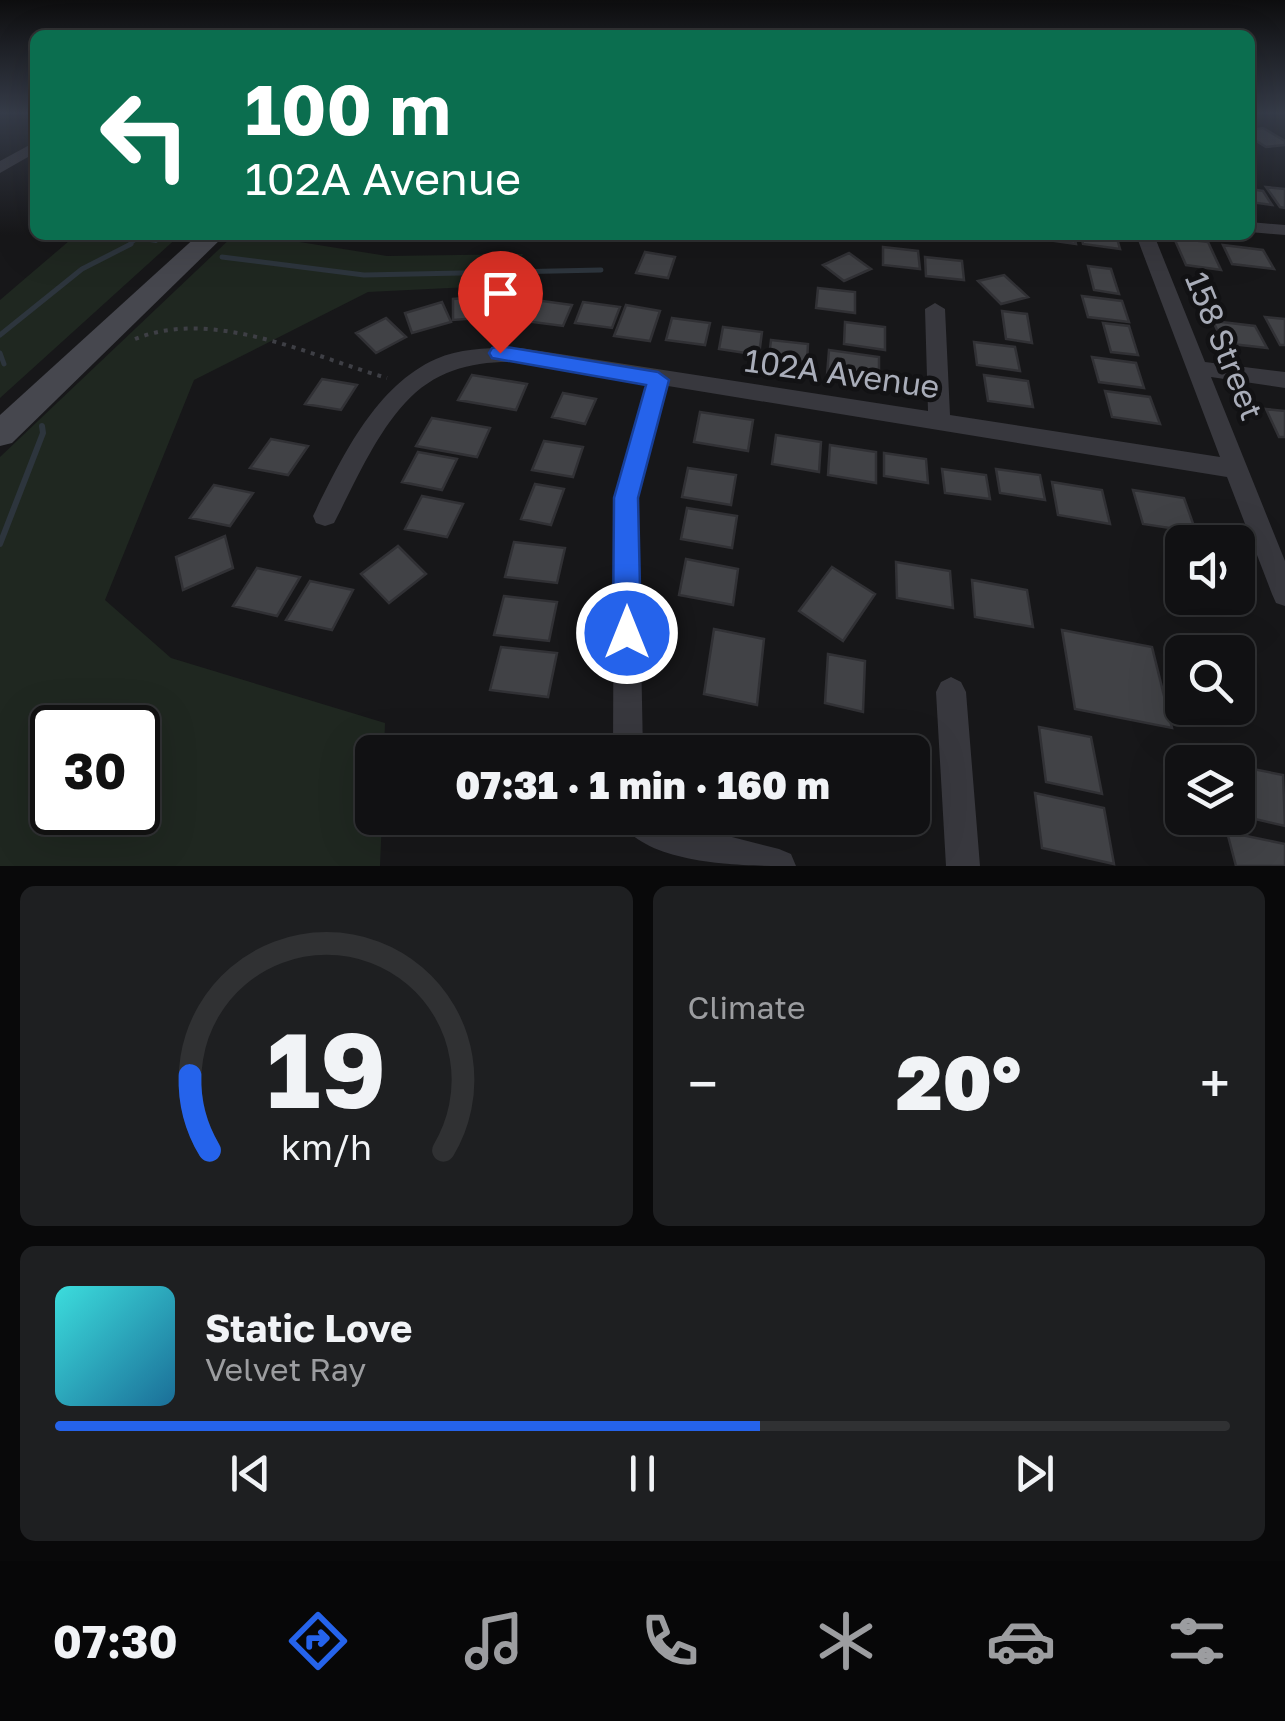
<!DOCTYPE html>
<meta charset="utf-8">
<style>
body{margin:0;font-family:"Golos Text",sans-serif;background:#1e1f21;color:#f1f3f6;height:100vh;display:flex;flex-direction:column;font-size:38px;white-space:nowrap}
*{box-sizing:border-box;margin:0}
p{font-size:32px;color:#9c9da0}
.icon{flex:none;width:55px;height:55px;fill:none;stroke:currentColor;stroke-width:2;stroke-linecap:round;stroke-linejoin:round}
.map{position:relative;height:866px;overflow:hidden}
.details{display:flex;flex-direction:column;gap:20px;padding:20px;background:#09090a;flex:1}
.details>*{flex:none}
.banner{position:absolute;left:30px;top:30px;width:1225px;height:210px;border-radius:15px;box-shadow:0 10px 40px #0002,0 0 0 2px #303133;background:#0b6e4f;color:#fff;overflow:hidden}
.tools{position:absolute;left:1165px;top:525px;display:grid;gap:20px}
.tools a{display:grid;place-items:center;width:90px;height:90px;border-radius:15px;background:#111113;box-shadow:0 10px 40px #0002,0 0 0 2px #303133;font-size:50px}
.speed{position:absolute;left:30px;top:705px;display:flex;gap:20px;font-size:50px;font-weight:700;text-align:center}
.speed>*{display:grid;place-content:center;width:130px;height:130px;border-radius:50%;background:#111113;box-shadow:0 10px 40px #0002,0 0 0 2px #303133;line-height:1}
.speed .limit{border:5px solid #111;border-radius:15px;background:#fff;color:#111}
.pin{position:absolute;display:grid;place-items:center;width:85px;height:85px;color:#fff;margin:-102px -42px;border-radius:50% 50% 50% 0;rotate:-45deg;box-shadow:0 0 10px #0007}
.pin .icon{rotate:45deg}
.me{position:absolute;width:110px;margin:-55px;rotate:0deg;stroke-linejoin:round;filter:drop-shadow(0 0 8px #0008)}
.turn{display:flex;align-items:center;gap:35px;height:210px;padding:0 50px;font-size:45px}
.turn .icon{width:130px;height:130px;stroke-width:2.5}
.turn b{display:block;font-size:70px;line-height:85px}
.big{font-size:75px;font-weight:800;line-height:1.1}
.details .tile{flex:1;display:flex;flex-direction:column;justify-content:center;gap:15px;min-width:0;padding:0 35px;border-radius:15px;background:#1e1f21}
.details .dial{align-items:center;gap:0}
.dial svg{height:260px;overflow:visible;fill:none;stroke:#303133;stroke-width:7;stroke-linecap:round;text-anchor:middle}
.dial text{fill:#f1f3f6;stroke:none}
.song{display:flex;align-items:center;gap:30px}
.cover{width:120px;height:120px;border-radius:15px;background:linear-gradient(135deg,hsl(180 70% 55%),hsl(200 70% 35%))}
.played{height:10px;border-radius:5px;background:linear-gradient(90deg,#2563eb 60%,#303133 60%)}
.keys{display:flex;justify-content:space-around;direction:ltr}
.heat{display:flex;justify-content:space-between;align-items:center;font-size:55px;direction:ltr}
.details .tiles{flex:1;display:grid;gap:20px;grid-template-columns:1fr 1fr}
.tile:last-child{grid-column:span 2}
.trip{position:absolute;left:355px;top:735px;width:575px;height:100px;border-radius:15px;background:#111113;box-shadow:0 10px 40px #0002,0 0 0 2px #303133;font-weight:800;line-height:100px;text-align:center}
.menu{display:flex;height:160px;justify-content:space-around;align-items:center;background:#070708;color:#9c9da0}
.menu .icon{width:70px;height:70px}
.menu .on{color:#2563eb}
.menu b{font-size:45px;color:#f1f3f6}
.map>svg:first-child{display:block}
.green{fill:#1f2720;fill-rule:evenodd}
.lines{fill:none;stroke-linecap:round;stroke-linejoin:round}
.stream-far2{stroke:#2d353d;stroke-width:4}
.stream-far1{stroke:#2d353d;stroke-width:5}
.stream{stroke:#2d353d;stroke-width:6}
.building{fill:#414246;stroke:#313135;stroke-width:2.5}
.path{stroke:#3e3f45;stroke-width:4;stroke-dasharray:4 6;stroke-linecap:butt}
.street{fill:#38383e;fill-rule:evenodd}
.secondary{fill:#46474e;fill-rule:evenodd}
.route{fill:#2563eb;stroke:#184099;stroke-width:2.5}
.labels{text-anchor:middle;stroke-width:9;stroke-linejoin:round;paint-order:stroke}
.street-label{font-size:32px;fill:#a9adb9;stroke:#121214}
</style>
<div class="map">
<svg width="1285" height="866" viewBox="0 0 1285 866">
<rect width="100%" height="100%" fill="#171719"/>
<path class="green" d="M 76,235 L 180,235 L 0,398 L 0,300 Z
M 234,235 L 256,235 L 387,256 L 523,254 L 510,285 L 368,292 L 194,380 L 105,600 L 171,658 L 385,723 L 384,752 L 372,752 L 372,818 L 382,818 L 380,866 L 0,866 L 0,457 ZM 52,728 L 138,728 L 138,812 L 52,812 Z"/>
<g class="lines">
<path class="stream-far2" d="M 138,238 L 156,241
M 127,246 L 142,235"/>
<path class="stream-far1" d="M 222,257 L 364,275 L 601,270
M 0,335 L 82,269 L 131,244
M 0,353 L 4,364"/>
<path class="stream" d="M 0,544 L 43,433 L 42,426"/>
</g>
<path class="building" d="M 1263,128 L 1285,141 L 1285,145 L 1266,147 L 1250,137 L 1250,130 Z
M 1266,187 L 1285,189 L 1285,208 L 1280,207 Z
M 1250,189 L 1263,191 L 1272,205 L 1250,202 Z
M 1039,235 L 1074,235 L 1076,244 L 1040,239 Z
M 1081,235 L 1116,235 L 1120,249 L 1083,244 Z
M 1174,238 L 1208,242 L 1221,270 L 1186,265 Z
M 1223,245 L 1263,250 L 1274,269 L 1232,264 Z
M 883,247 L 918,251 L 920,269 L 883,265 Z
M 645,252 L 675,257 L 668,278 L 636,273 Z
M 849,253 L 871,269 L 844,281 L 823,265 Z
M 925,257 L 962,261 L 964,280 L 926,276 Z
M 1088,266 L 1111,269 L 1119,294 L 1094,290 Z
M 1004,275 L 1028,297 L 1001,304 L 978,281 Z
M 818,288 L 855,292 L 855,313 L 816,308 Z
M 524,295 L 521,319 L 495,319 L 498,296 Z
M 491,296 L 492,317 L 453,320 L 453,299 Z
M 1082,296 L 1122,301 L 1129,322 L 1088,317 Z
M 535,300 L 572,305 L 563,326 L 525,321 Z
M 442,302 L 451,322 L 412,333 L 405,313 Z
M 583,302 L 620,307 L 612,328 L 575,323 Z
M 626,305 L 660,311 L 650,341 L 614,336 Z
M 1002,311 L 1027,314 L 1032,343 L 1006,339 Z
M 1265,317 L 1285,319 L 1285,345 L 1280,345 Z
M 386,318 L 406,337 L 376,353 L 356,333 Z
M 672,318 L 710,323 L 705,345 L 666,340 Z
M 1213,321 L 1255,326 L 1267,348 L 1223,343 Z
M 845,322 L 885,327 L 885,350 L 844,344 Z
M 1103,323 L 1129,326 L 1138,355 L 1111,352 Z
M 723,327 L 762,332 L 759,355 L 719,349 Z
M 771,340 L 808,344 L 807,362 L 769,357 Z
M 974,342 L 1015,347 L 1020,371 L 977,365 Z
M 829,350 L 879,357 L 879,383 L 827,375 Z
M 1092,357 L 1136,363 L 1144,388 L 1099,382 Z
M 472,375 L 527,384 L 516,410 L 458,400 Z
M 984,375 L 1028,381 L 1033,407 L 988,401 Z
M 322,379 L 357,385 L 341,410 L 305,404 Z
M 1105,391 L 1150,397 L 1160,424 L 1112,417 Z
M 563,393 L 596,399 L 585,424 L 552,417 Z
M 1266,409 L 1285,411 L 1285,437 L 1279,437 Z
M 700,412 L 753,420 L 748,451 L 694,442 Z
M 432,418 L 490,428 L 477,457 L 416,446 Z
M 776,435 L 821,442 L 819,472 L 772,464 Z
M 271,439 L 308,446 L 288,475 L 250,468 Z
M 544,441 L 583,447 L 573,477 L 532,470 Z
M 830,445 L 876,452 L 876,483 L 828,475 Z
M 418,452 L 457,459 L 442,490 L 402,482 Z
M 884,453 L 926,459 L 928,483 L 884,476 Z
M 688,468 L 736,475 L 731,505 L 682,497 Z
M 942,469 L 986,475 L 990,499 L 945,493 Z
M 996,469 L 1040,475 L 1045,500 L 1000,493 Z
M 1052,482 L 1102,490 L 1110,524 L 1058,515 Z
M 535,484 L 564,489 L 551,525 L 521,519 Z
M 214,485 L 253,493 L 230,526 L 190,518 Z
M 1133,490 L 1184,498 L 1196,532 L 1143,524 Z
M 422,496 L 463,504 L 447,537 L 405,529 Z
M 687,508 L 737,516 L 732,548 L 681,539 Z
M 225,536 L 233,568 L 183,590 L 176,557 Z
M 514,542 L 565,548 L 557,583 L 505,577 Z
M 398,546 L 426,574 L 389,603 L 361,574 Z
M 686,559 L 738,569 L 733,605 L 679,595 Z
M 896,562 L 950,571 L 953,608 L 897,598 Z
M 832,567 L 875,594 L 843,641 L 799,611 Z
M 257,568 L 300,577 L 277,616 L 233,606 Z
M 972,580 L 1027,590 L 1033,627 L 975,617 Z
M 310,581 L 353,590 L 332,630 L 286,620 Z
M 504,596 L 557,602 L 549,641 L 494,635 Z
M 714,629 L 764,639 L 757,705 L 704,694 Z
M 1062,630 L 1152,647 L 1172,728 L 1075,709 Z
M 501,647 L 557,653 L 548,697 L 490,690 Z
M 828,654 L 865,661 L 863,712 L 825,703 Z
M 1039,727 L 1091,737 L 1102,794 L 1046,782 Z
M 1238,766 L 1283,775 L 1285,826 L 1238,815 Z
M 1035,793 L 1104,808 L 1114,864 L 1042,848 Z
M 1227,832 L 1285,844 L 1285,866 L 1236,866 Z"/>
<g class="lines">
<path class="path" d="M 135,339 C 213,307 311,356 387,378"/>
<path class="street" d="M 35,142 L 35,153 L 0,173 L 0,161 Z
M 1250,222 L 1285,225 L 1285,235 L 1250,232 Z
M 1136,235 L 1154,235 L 1205,362 L 1285,372 L 1285,388 L 1211,377 L 1285,561 L 1285,606 L 1276,603 L 1272,594 L 1227,477 L 668,386 L 638,498 L 643,752 L 613,752 L 614,498 L 648,383 C 569,370 467,334 405,403 C 374,437 355,483 334,523 L 325,526 L 316,523 L 313,516 C 341,459 375,386 436,359 C 463,347 493,348 521,348 L 928,411 L 925,309 L 935,303 L 945,309 L 950,415 L 1220,457 Z
M 951,677 L 961,682 L 966,692 L 980,866 L 946,866 L 936,692 L 941,682 Z
M 619,818 L 658,818 L 779,849 L 791,854 L 796,866 C 745,866 642,866 619,818 Z"/>
<path class="secondary" d="M 198,235 L 225,235 L 12,443 L 0,446 L 0,415 Z"/>
</g>
<linearGradient id="sky" x2="0" y2="1"><stop stop-color="#0d0d0e"/><stop offset="0.48" stop-color="#363c49"/><stop offset="1" stop-color="#363c49" stop-opacity="0"/></linearGradient>
<rect width="1285" height="235" fill="url(#sky)"/>
<path class="route" d="M 500,346 L 658,372 L 669,380 L 638,498 L 641,633 L 637,642 L 627,646 L 617,642 L 613,633 L 614,498 L 646,385 L 492,358 L 489,353 L 492,348 Z"/>
<g class="labels">
<g class="street-label">
<text transform="translate(1224 346) rotate(68)" y="11">158 Street</text>
<text transform="translate(842 374) rotate(8)" y="11">102A Avenue</text>
</g>
</g>
</svg>
<div class="tools">
<a><svg class="icon" aria-label="sound" viewBox="0 0 24 24"><path d="M4 9h4l5-4v14l-5-4H4zM17 9q2 3 0 6"/></svg></a>
<a><svg class="icon" aria-label="search" viewBox="0 0 24 24"><circle cx="10" cy="10" r="6"/><path d="M15 15l6 6"/></svg></a>
<a><svg class="icon" aria-label="layers" viewBox="0 0 24 24"><path d="M12 4l9 5-9 5-9-5zM3 14l9 5 9-5"/></svg></a>
</div>
<div class="speed"><div class="limit">30</div></div>
<div class="pin" style="left:500px;top:353px;background:#d93025"><svg class="icon" aria-label="arrive" viewBox="0 0 24 24"><path d="M6 21V4h12l-3 4 3 4H6"/></svg></div>
<svg class="me" style="left:627px;top:633px" viewBox="-20 -20 40 40"><circle r="17" fill="#2563eb" stroke="#fff" stroke-width="3"/><path d="M0-11L8 9 0 5-8 9z" fill="#fff"/></svg>
<div class="trip">07:31 · 1 min · 160 m</div>
<div class="banner">
<div class="turn"><svg class="icon" aria-label="left" viewBox="0 0 24 24"><path d="M17 20v-9H6M10 6l-5 5 5 5"/></svg><div><b>100 m</b>102A Avenue</div></div>
</div>
</div>
<section class="details">
<div class="tiles">
<div class="tile dial"><svg viewBox="0 0 100 80">
<path d="M14 69A42 42 0 1 1 86 69"/>
<path d="M14 69A42 42 0 0 1 8 46" stroke="#2563eb"/>
<text x="50" y="56" font-size="32" font-weight="700">19</text>
<text x="50" y="72" font-size="11">km/h</text>
</svg></div>
<div class="tile"><p>Climate</p>
<div class="heat"><a>−</a><b class="big">20°</b><a>+</a></div>
</div>
<div class="tile">
<div class="song"><i class="cover"></i><div><b>Static Love</b><p>Velvet Ray</p></div></div>
<div class="played"></div>
<div class="keys"><svg class="icon" aria-label="previous" viewBox="0 0 24 24"><path d="M18 5L8 12l10 7zM5 5v14"/></svg><svg class="icon" aria-label="pause" viewBox="0 0 24 24"><path d="M8 5v14M16 5v14"/></svg><svg class="icon" aria-label="next" viewBox="0 0 24 24"><path d="M6 5l10 7-10 7zM19 5v14"/></svg></div>
</div>
</div>
</section>
<nav class="menu">
<b>07:30</b>
<svg class="icon on" aria-label="directions" viewBox="0 0 24 24"><path d="M12 3l9 9-9 9-9-9zM9 14v-3h6M13 9l2 2-2 2"/></svg>
<svg class="icon" aria-label="music" viewBox="0 0 24 24"><path d="M9 18V5l10-2v13"/><circle cx="6" cy="18" r="3"/><circle cx="16" cy="16" r="3"/></svg>
<svg class="icon" aria-label="phone" viewBox="0 0 24 24"><path d="M5 4h4l2 5-3 2q2 4 5 5l2-3 5 2v4C11 20 4 13 5 4z"/></svg>
<svg class="icon" aria-label="climate" viewBox="0 0 24 24"><path d="M12 3v18M4 7l16 10M4 17L20 7"/></svg>
<svg class="icon" aria-label="car" viewBox="0 0 24 24"><path d="M5 17H2v-5l4-1 3-4h7l3 4 3 1v5h-3M9 17h6M6 11h13"/><circle cx="7" cy="17" r="2"/><circle cx="17" cy="17" r="2"/></svg>
<svg class="icon" aria-label="filters" viewBox="0 0 24 24"><path d="M4 7h16M4 17h16"/><circle cx="9" cy="7" r="2"/><circle cx="15" cy="17" r="2"/></svg>
</nav>
